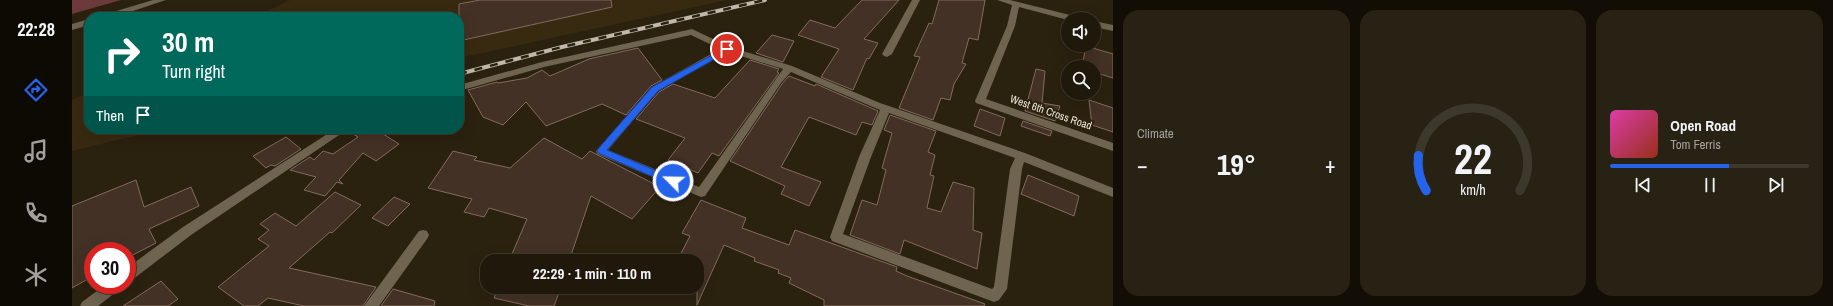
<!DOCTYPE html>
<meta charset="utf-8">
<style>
body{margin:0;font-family:"Archivo Narrow",sans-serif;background:#282214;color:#f1f3f6;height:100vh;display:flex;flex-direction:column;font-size:15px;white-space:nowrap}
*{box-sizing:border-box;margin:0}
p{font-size:13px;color:#a2a09d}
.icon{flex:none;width:22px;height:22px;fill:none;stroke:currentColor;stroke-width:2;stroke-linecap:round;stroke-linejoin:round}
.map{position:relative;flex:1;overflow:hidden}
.details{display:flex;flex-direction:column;gap:10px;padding:10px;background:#120e06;width:720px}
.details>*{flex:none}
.banner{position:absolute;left:12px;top:12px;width:380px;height:122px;border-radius:16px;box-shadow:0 4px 16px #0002,0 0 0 1px #3d382c;background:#00695c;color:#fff;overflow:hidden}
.tools{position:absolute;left:989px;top:12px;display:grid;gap:8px}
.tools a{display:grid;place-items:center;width:40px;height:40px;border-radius:50%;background:#20190b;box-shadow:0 4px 16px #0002,0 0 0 1px #3d382c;font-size:20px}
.speed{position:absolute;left:12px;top:242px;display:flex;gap:8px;font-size:20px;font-weight:700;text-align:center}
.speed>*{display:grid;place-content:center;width:52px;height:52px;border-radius:50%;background:#20190b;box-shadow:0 4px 16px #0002,0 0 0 1px #3d382c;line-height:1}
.speed .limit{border:6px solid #d22;background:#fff;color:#111}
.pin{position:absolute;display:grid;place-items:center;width:34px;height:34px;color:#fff;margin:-17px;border:2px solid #fff;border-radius:50%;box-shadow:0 1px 4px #0007}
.me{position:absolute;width:44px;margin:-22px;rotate:293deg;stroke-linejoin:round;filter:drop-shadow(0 0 3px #0008)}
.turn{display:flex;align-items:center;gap:14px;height:84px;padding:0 12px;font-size:18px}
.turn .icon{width:52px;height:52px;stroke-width:2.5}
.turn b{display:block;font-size:28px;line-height:34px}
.then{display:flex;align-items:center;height:38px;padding:0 12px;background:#0003;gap:8px;font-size:15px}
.big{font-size:30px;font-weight:700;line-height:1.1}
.details .widget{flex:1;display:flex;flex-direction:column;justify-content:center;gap:6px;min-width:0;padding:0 14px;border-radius:16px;background:#282214}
.details .dial{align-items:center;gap:0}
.dial svg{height:104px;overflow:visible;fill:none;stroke:#3d382c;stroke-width:7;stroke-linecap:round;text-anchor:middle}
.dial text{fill:#f1f3f6;stroke:none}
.song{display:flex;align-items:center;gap:12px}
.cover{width:48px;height:48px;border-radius:6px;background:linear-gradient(135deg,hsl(320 70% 55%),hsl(10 70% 35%))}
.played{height:4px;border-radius:2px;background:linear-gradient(90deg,#2563eb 60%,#3d382c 60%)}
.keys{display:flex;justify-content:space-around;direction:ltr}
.heat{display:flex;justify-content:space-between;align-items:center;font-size:22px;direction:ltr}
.details .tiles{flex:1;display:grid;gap:10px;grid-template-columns:repeat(3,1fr)}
.trip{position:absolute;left:408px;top:254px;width:224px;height:40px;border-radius:16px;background:#20190b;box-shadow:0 4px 16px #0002,0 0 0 1px #3d382c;font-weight:700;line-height:40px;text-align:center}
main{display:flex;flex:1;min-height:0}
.tabs{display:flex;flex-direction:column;width:72px;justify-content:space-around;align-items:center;background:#0d0a04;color:#a2a09d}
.tabs .icon{width:28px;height:28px}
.tabs .active{color:#2563eb}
.tabs b{font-size:18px;color:#f1f3f6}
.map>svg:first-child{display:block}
.built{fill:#372a10}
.green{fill:#6c3a3b}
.building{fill:#443125;stroke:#816b5e}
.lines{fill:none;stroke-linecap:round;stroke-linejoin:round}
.minor{fill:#6e644f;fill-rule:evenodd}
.secondary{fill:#6e644f;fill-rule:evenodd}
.rail-casing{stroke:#bfb8ab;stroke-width:4}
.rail{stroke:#2b210f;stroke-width:2.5;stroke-dasharray:8;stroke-linecap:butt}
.route{fill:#2563eb;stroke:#184099}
.labels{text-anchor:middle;stroke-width:4;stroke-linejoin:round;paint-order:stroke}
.street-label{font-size:11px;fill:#ebe5d9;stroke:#2b210f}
</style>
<main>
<nav class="tabs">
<b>22:28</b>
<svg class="icon active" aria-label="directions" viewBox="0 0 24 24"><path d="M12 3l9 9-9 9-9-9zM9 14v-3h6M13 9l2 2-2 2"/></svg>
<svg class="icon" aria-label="music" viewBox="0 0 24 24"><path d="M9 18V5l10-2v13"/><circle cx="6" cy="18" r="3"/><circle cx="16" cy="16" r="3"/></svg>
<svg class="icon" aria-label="phone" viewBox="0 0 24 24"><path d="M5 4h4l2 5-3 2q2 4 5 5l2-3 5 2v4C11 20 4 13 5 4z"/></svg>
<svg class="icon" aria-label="climate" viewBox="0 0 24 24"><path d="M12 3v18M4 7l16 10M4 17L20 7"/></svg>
</nav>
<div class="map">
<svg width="1041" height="306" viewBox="0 0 1041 306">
<rect width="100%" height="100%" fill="#2b210f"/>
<path class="built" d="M 218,0 L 655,0 L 387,58 L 387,17 L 184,17 Z
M 17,92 L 17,129 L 91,129 L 0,151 L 0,100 Z"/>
<path class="green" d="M 0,0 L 49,0 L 0,14 Z"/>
<path class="building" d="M 408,0 L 539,0 L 540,7 L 387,41 L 387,4 Z
M 790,0 L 827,0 L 792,39 L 806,43 L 797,59 L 795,58 L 781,90 L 749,77 L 767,49 L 726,35 L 738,20 L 763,28 Z
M 867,0 L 913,0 L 906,40 L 897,38 L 890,63 L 894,64 L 882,84 L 878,100 L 869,98 L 861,120 L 827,108 L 848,57 L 842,56 L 857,23 L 860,24 Z
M 700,35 L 722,41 L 711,62 L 684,53 Z
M 1014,46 L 1041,54 L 1041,78 L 1022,72 L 1022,67 L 1010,67 Z
M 566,48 L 590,80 L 579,86 L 554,115 L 530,104 L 474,126 L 454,102 L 431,125 L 411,117 L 396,90 L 425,82 L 426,83 L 455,78 L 470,70 L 478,76 L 517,59 Z
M 678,60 L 707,69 L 705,72 L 707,73 L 647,156 L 640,153 L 626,173 L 596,160 L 613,138 L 564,119 L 587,92 L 601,84 L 643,98 Z
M 964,69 L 973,71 L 970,103 L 988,106 L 983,121 L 953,111 Z
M 717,76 L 743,86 L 744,84 L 806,111 L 800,125 L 790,122 L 784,135 L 737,117 L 709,167 L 749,182 L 737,206 L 709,194 L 713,186 L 658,161 L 710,84 Z
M 1017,100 L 1041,108 L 1041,132 L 1020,125 Z
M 908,109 L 933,118 L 928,136 L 902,126 Z
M 818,115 L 864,131 L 856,152 L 863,155 L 858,175 L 862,176 L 855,208 L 869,212 L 881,182 L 902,188 L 901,230 L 910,233 L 905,269 L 832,240 L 828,254 L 778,235 L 790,200 L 805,205 L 814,170 L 810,168 L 820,133 L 812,130 Z
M 951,121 L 980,131 L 978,136 L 949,126 Z
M 277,129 L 311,129 L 308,132 L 327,144 L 304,161 L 291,153 L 267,180 L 271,184 L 265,182 L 253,196 L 232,190 L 244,177 L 218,170 L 238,157 L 242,160 L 251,151 L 261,154 L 286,137 L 276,131 Z
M 214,137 L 229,149 L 203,166 L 199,165 L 194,168 L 181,156 Z
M 472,138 L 510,159 L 518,151 L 588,187 L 560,219 L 519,196 L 497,261 L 437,261 L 455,219 L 417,208 L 412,217 L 392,212 L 400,199 L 356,188 L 381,151 L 405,157 L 402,160 L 438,168 Z
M 956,175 L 1007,196 L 1002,216 L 949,194 Z
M 64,180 L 72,207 L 119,187 L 127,206 L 77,229 L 84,243 L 55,258 L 55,251 L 21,251 L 21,276 L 0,288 L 0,206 Z
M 263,192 L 289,205 L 260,233 L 258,232 L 217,268 L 304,287 L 291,306 L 232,306 L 196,298 L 186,306 L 172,306 L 146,287 L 197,246 L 186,239 L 197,230 L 188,224 L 203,213 L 224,226 Z
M 322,197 L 338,204 L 316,226 L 300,218 Z
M 629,200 L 674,218 L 670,228 L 717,245 L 723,230 L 825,267 L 824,271 L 835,276 L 913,304 L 912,306 L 752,306 L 752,300 L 717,283 L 719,278 L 706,273 L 707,270 L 682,261 L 683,258 L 652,245 L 625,305 L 625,261 L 605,261 L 618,236 L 610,233 Z
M 89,281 L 106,299 L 96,306 L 51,306 Z
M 426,287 L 489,287 L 482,306 L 457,306 L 422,298 Z
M 321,289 L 363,301 L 362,306 L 309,306 Z"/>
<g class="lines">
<path class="minor" d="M 840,0 L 848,0 L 820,54 L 815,57 L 812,56 L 810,54 Z
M 925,0 L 938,0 L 1006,17 L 1007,19 L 996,20 L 947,7 L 943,26 L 914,99 L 1041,143 L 1041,151 L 904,103 L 903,101 L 935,26 L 940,5 Z
M 1022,21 L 1041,25 L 1041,31 L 1022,27 Z
M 620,29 L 658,47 L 720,66 L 808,103 L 953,153 L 1041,188 L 1041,197 L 952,162 L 950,169 L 935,289 L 927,300 L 922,302 L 760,241 L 758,237 L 787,157 L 808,110 L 719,72 L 709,83 L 633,196 L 629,197 L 525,154 L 524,151 L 580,87 L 648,49 L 619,35 L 472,67 L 387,91 L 387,85 L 470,62 ZM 656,52 L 711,69 L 627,187 L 536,150 L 586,91 ZM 817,113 L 943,158 L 938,169 L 922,287 L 920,289 L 771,234 L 799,157 Z
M 263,129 L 276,129 L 119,235 L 60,280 L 55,282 L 55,268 L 111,227 Z
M 351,230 L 355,231 L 357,235 L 355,239 L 307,306 L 292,306 L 347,231 Z
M 33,285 L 50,285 L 48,289 L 26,306 L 8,306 L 10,302 Z"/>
<path class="secondary" d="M 81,0 L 94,0 L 43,17 L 30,17 L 31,15 Z
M 17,19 L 17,25 L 0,30 L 0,24 Z"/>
<defs>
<path id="rail" d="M 387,74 L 490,47 L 693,0"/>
</defs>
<use href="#rail" class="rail-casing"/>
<use href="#rail" class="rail"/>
</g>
<path class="route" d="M 655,47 L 659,49 L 657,51 L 586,91 L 535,150 L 604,179 L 605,181 L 604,184 L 597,184 L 526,153 L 525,151 L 526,149 L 580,87 Z"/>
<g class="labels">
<g class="street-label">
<text transform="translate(979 112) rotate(19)" y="4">West 6th Cross Road</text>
</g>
</g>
</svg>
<div class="tools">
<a><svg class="icon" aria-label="sound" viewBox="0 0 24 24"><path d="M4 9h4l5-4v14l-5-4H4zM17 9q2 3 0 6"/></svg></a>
<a><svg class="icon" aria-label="search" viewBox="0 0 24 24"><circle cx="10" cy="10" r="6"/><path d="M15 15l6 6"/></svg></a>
</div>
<div class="speed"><div class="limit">30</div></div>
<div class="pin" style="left:655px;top:49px;background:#d93025"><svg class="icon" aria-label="arrive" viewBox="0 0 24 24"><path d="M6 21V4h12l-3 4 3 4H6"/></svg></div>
<svg class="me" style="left:601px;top:181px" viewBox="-20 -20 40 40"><circle r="17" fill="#2563eb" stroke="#fff" stroke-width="3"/><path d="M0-11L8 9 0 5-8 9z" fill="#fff"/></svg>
<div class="trip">22:29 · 1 min · 110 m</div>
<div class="banner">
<div class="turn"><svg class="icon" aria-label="right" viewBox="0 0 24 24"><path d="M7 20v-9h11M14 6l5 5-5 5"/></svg><div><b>30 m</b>Turn right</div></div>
<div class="then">Then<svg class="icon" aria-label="arrive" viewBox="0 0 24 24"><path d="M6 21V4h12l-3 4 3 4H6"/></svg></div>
</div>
</div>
<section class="details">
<div class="tiles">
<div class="widget"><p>Climate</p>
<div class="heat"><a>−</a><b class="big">19°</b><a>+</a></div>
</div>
<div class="widget dial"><svg viewBox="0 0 100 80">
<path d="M14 69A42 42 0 1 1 86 69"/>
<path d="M14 69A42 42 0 0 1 8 42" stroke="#2563eb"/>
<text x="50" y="56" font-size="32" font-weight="700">22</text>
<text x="50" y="72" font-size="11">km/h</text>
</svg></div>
<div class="widget">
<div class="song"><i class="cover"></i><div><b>Open Road</b><p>Tom Ferris</p></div></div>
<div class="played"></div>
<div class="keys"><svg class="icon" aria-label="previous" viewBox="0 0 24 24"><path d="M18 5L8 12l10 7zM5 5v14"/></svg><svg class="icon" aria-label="pause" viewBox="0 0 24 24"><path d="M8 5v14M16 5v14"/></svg><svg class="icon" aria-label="next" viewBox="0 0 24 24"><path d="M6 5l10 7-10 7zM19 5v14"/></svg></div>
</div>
</div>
</section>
</main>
